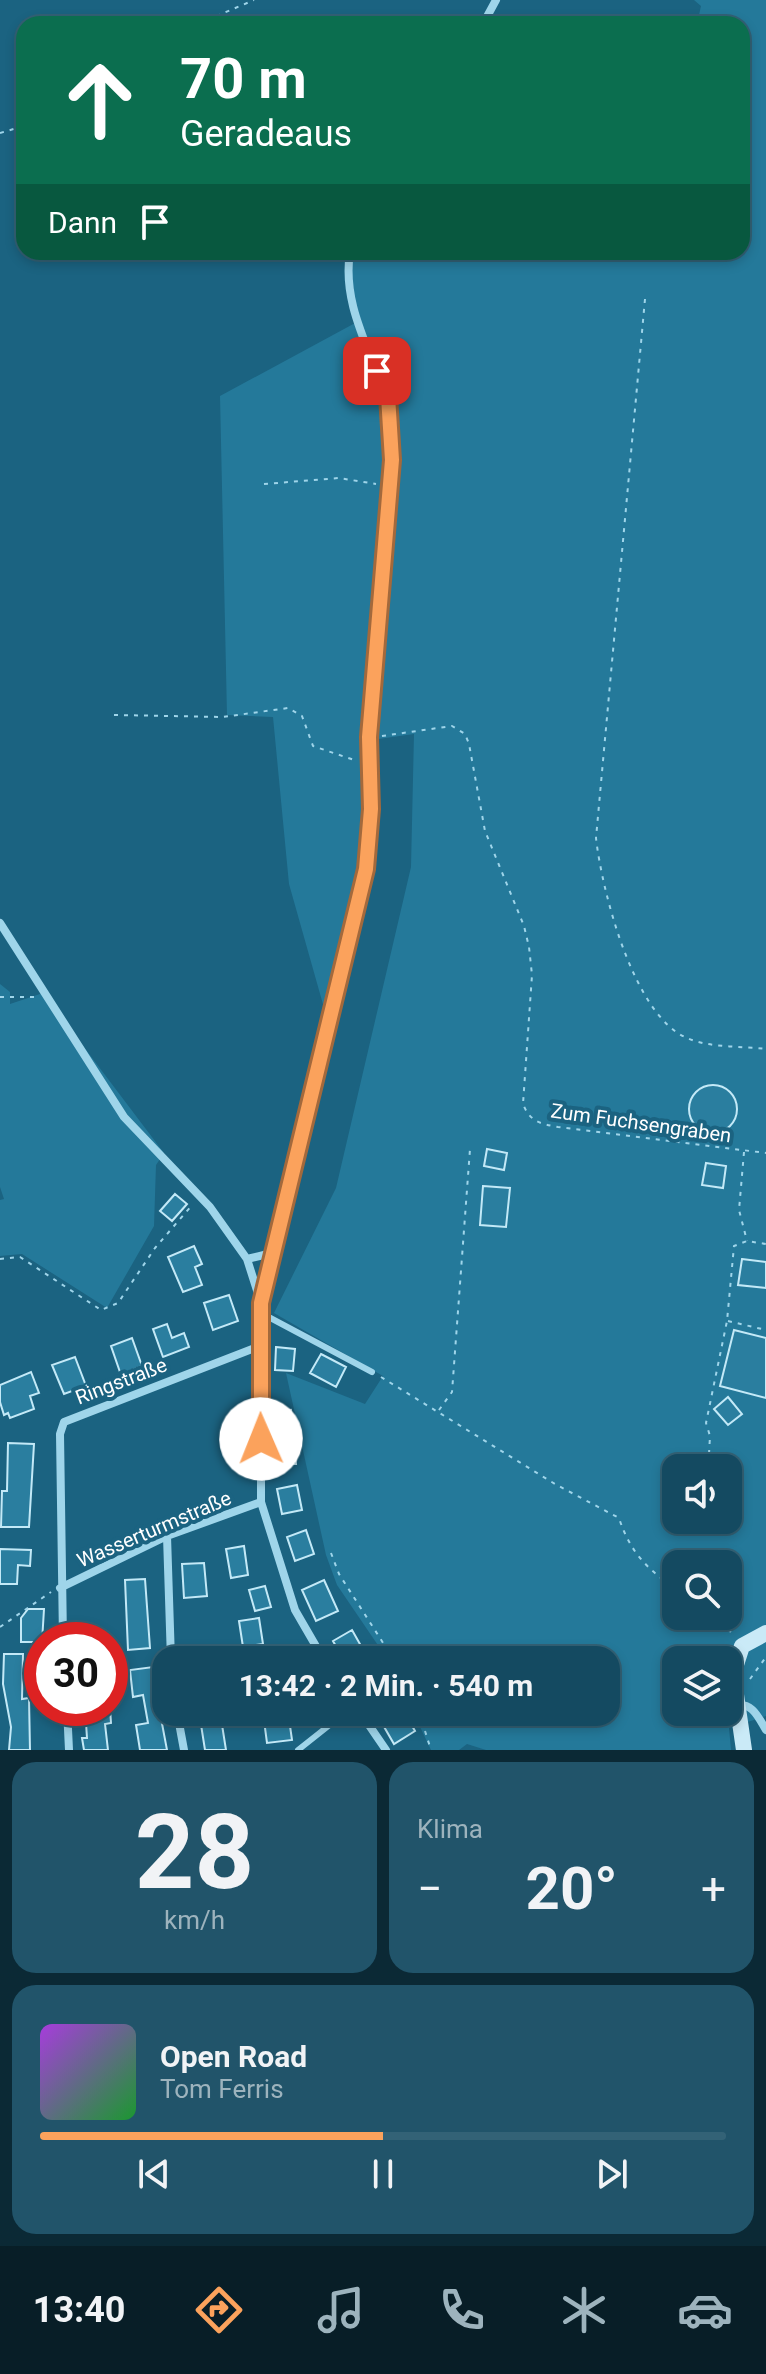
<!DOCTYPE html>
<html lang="de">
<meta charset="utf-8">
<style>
body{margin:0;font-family:Roboto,sans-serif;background:#21546a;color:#f1f3f6;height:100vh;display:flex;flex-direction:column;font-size:30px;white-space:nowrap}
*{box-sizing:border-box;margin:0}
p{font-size:26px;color:#9db3bd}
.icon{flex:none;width:44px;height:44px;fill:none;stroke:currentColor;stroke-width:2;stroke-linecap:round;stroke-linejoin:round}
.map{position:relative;height:1750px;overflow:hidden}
.sheet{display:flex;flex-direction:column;gap:12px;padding:12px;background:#0b2935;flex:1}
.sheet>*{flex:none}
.hud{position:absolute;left:16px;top:16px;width:734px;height:244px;border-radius:24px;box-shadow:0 4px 12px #0003,0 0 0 2px #336276;background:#0b6e4f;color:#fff;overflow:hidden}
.tools{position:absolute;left:662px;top:1454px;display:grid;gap:16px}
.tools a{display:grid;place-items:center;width:80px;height:80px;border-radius:16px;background:#144a61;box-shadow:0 4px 12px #0003,0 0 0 2px #336276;font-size:40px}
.speed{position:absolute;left:24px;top:1622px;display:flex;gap:16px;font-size:40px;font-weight:700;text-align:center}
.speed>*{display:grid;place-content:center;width:104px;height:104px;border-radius:50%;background:#144a61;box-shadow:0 4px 12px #0003,0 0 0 2px #336276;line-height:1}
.speed .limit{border:12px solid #d22;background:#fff;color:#111}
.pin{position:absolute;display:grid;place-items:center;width:68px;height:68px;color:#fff;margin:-34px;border-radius:16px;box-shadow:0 4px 12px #0006}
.me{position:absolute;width:88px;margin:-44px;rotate:359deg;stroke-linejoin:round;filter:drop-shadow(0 0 6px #0008)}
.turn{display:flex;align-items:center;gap:28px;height:168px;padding:0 32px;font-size:36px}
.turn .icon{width:104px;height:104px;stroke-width:2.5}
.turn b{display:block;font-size:56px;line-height:68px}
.then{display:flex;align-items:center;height:76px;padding:0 32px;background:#0003;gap:16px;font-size:30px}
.big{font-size:60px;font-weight:700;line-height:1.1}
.sheet .card{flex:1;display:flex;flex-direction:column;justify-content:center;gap:12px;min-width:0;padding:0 28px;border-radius:24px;background:#21546a}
.sheet .dial{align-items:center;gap:0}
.dial b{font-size:104px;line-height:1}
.song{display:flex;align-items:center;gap:24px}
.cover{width:96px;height:96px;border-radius:12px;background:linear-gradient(135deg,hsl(280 70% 55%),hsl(130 70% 35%))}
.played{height:8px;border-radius:4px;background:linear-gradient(90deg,#fba25c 50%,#336276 50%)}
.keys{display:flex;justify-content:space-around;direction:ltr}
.heat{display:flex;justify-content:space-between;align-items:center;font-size:44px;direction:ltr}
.sheet .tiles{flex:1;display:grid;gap:12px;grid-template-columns:1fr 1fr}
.card:last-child{grid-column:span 2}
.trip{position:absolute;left:152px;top:1646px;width:468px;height:80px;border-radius:24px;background:#144a61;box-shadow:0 4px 12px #0003,0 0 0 2px #336276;font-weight:700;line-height:80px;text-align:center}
.tabs{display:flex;height:128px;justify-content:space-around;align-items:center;background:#081e27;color:#9db3bd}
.tabs .icon{width:56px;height:56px}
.tabs .selected{color:#fba25c}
.tabs b{font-size:36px;color:#f1f3f6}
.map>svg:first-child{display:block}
.green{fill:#24799a;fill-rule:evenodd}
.building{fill:#2a7e9f;stroke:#c3e9f7;stroke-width:2}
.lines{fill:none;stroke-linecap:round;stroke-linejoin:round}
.path{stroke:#9fd5ea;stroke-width:2;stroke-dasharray:4 6;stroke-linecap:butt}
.lane{stroke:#9fd5ea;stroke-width:6}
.street{stroke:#9fd5ea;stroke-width:8}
.secondary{stroke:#caeaf7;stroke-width:16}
.route-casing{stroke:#a3693c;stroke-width:20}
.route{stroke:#fba25c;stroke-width:14}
.labels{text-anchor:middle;stroke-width:8;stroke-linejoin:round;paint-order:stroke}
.street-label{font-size:20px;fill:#fff;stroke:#1b6381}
</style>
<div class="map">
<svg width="766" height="1750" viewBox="0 0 766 1750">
<rect width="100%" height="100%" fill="#1b6381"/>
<path class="green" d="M 694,0 L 766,0 L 766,1716 L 729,1728 L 731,1750 L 486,1750 L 467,1744 L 459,1750 L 431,1750 L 413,1712 L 606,1712 L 606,1660 L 388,1660 L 337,1585 L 326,1555 L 286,1373 L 365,1404 L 383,1376 L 274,1313 L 336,1188 L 411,867 L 414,734 L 371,740 L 369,854 L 328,1022 L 289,884 L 273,717 L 227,715 L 220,396 L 357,322 L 349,252 L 742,252 L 742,24 L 697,24 L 701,6 ZM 676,1468 L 728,1468 L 728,1520 L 676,1520 ZM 676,1564 L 728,1564 L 728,1616 L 676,1616 ZM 676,1660 L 728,1660 L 728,1712 L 676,1712 Z
M 0,984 L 10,992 L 10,1004 L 43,993 L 164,1153 L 156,1165 L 154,1226 L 107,1308 L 22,1254 L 0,1256 L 0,1200 L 4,1199 L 0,1187 Z"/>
<path class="building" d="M689 1109a24 24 0 1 1 48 0a24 24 0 1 1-48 0Z
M 487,1149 L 507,1153 L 504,1170 L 484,1166 Z
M 706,1163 L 726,1166 L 723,1188 L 702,1185 Z
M 483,1186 L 510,1188 L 506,1227 L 480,1225 Z
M 175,1194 L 187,1204 L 172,1221 L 160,1211 Z
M 194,1246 L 202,1264 L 195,1267 L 202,1285 L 183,1292 L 168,1257 Z
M 742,1259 L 766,1262 L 766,1288 L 738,1285 Z
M 229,1295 L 238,1321 L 213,1330 L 204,1303 Z
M 167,1324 L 172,1338 L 184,1333 L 189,1347 L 163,1357 L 153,1329 Z
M 734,1330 L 766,1338 L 766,1398 L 720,1386 Z
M 132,1338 L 142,1366 L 121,1375 L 111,1346 Z
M 276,1347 L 295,1349 L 293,1371 L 275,1370 Z
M 321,1354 L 346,1367 L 336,1387 L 310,1373 Z
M 75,1357 L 86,1386 L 64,1394 L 52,1365 Z
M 31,1372 L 39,1393 L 30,1396 L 34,1409 L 10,1418 L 8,1413 L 4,1415 L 0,1402 L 0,1385 Z
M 728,1397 L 742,1414 L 728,1425 L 714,1409 Z
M 291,1410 L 296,1464 L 276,1464 L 275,1413 Z
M 8,1443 L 34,1444 L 29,1527 L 1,1527 L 2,1491 L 7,1491 Z
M 297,1485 L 302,1510 L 282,1514 L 277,1489 Z
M 306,1530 L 314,1554 L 295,1561 L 287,1537 Z
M 244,1546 L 248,1575 L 231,1578 L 226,1549 Z
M 0,1549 L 31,1550 L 30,1566 L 18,1565 L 17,1584 L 0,1584 Z
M 204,1563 L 207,1596 L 184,1598 L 182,1564 Z
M 145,1579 L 150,1648 L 128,1650 L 125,1580 Z
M 324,1580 L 338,1611 L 316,1621 L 302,1590 Z
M 265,1586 L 271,1607 L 255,1611 L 249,1590 Z
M 28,1609 L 44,1609 L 42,1642 L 21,1642 L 21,1618 Z
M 259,1618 L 263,1644 L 243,1647 L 239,1621 Z
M 352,1630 L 365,1653 L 344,1660 L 333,1641 Z
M 4,1654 L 23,1654 L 22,1699 L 29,1698 L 30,1750 L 9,1750 L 11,1727 L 3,1684 Z
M 153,1667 L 157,1697 L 167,1750 L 140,1750 L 136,1725 L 148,1723 L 143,1695 L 133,1697 L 130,1670 Z
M 85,1708 L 110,1708 L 111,1723 L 105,1724 L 108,1750 L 84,1750 L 82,1738 L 87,1738 Z
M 199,1712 L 220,1712 L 226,1750 L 205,1750 Z
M 288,1712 L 292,1740 L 267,1743 L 263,1713 Z
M 389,1712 L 404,1712 L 415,1731 L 394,1744 L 379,1718 Z"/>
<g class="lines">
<path class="path" d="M 198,24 L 254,0
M 0,133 L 24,126
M 645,299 L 596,838 C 602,892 634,1016 687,1038 C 709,1048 742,1046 766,1049
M 264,484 L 339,478 L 376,484
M 114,715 L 223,717 L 288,708 L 302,716 L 313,746 L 357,761
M 382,736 L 452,726 L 465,734 L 469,744 L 485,831 L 524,926 L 529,947 L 532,975 L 523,1104 C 530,1122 541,1124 558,1127 L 766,1153
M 0,997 L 35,997
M 744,1152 L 739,1210 L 747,1241
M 0,1259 L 20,1257 L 101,1310 L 118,1303 L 155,1248 L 193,1204
M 728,1321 L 766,1330
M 381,1377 L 555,1484 L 619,1518 C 630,1552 647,1569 676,1589
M 439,1410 L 452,1392 L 470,1149
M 709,1454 L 710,1436 L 706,1423 L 727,1321 L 734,1246 L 747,1241 L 766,1244
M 331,1553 L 339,1574 L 394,1660
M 713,1616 L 733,1634
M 0,1627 L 51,1592
M 750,1679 L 766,1657
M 419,1712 L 431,1750"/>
<path class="lane" d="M 261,1313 L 372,1372
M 298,1750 L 346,1712"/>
<path class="street" d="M 483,24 L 496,0
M 0,923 L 124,1117 L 210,1207 L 247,1259 L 261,1303 L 261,1502 L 295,1610 L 324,1660
M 247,1259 L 272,1253
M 261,1303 L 366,869 L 371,809 L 369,737 L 393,426 C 383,366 340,315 350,252
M 167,1536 L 171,1660
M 60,1588 L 167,1536 L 261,1502
M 63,1640 L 60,1434 L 64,1422 L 260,1346
M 736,1705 C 753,1703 758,1717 766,1730
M 67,1708 L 69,1750
M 177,1712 L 184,1750
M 360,1712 L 386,1750"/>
<path class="secondary" d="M 744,1750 L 733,1674 L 742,1646 L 766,1633"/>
</g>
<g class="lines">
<defs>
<path id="route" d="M 261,1439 L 261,1303 L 366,869 L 371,809 L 369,737 L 392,460 L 388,396 L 377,371"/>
</defs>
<use href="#route" class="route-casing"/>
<use href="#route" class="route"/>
</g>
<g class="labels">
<g class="street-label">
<text transform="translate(641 1123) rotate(8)" y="7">Zum Fuchsengraben</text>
<text transform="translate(121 1381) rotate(-21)" y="7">Ringstraße</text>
<text transform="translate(154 1529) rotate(-23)" y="7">Wasserturmstraße</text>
</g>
</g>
</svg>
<div class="tools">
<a><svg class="icon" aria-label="sound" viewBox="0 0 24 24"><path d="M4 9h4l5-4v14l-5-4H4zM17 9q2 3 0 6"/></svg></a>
<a><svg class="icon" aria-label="search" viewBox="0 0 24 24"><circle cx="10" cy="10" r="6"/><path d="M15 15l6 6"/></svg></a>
<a><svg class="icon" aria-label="layers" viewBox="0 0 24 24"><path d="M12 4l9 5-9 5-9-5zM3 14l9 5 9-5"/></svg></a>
</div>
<div class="speed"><div class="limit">30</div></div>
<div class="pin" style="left:377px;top:371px;background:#d93025"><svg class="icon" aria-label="arrive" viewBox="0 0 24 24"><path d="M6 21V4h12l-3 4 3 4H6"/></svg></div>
<svg class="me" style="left:261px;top:1439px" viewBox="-20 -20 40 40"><circle r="19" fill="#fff"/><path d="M0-13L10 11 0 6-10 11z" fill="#fba25c"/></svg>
<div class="trip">13:42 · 2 Min. · 540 m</div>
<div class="hud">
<div class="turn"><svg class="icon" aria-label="ahead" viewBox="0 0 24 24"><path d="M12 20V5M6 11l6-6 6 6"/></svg><div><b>70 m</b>Geradeaus</div></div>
<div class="then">Dann<svg class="icon" aria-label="arrive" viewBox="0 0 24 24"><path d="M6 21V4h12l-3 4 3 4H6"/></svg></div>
</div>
</div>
<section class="sheet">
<div class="tiles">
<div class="card dial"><b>28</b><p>km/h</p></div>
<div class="card"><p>Klima</p>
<div class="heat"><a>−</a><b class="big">20°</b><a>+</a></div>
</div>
<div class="card">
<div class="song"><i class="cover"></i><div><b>Open Road</b><p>Tom Ferris</p></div></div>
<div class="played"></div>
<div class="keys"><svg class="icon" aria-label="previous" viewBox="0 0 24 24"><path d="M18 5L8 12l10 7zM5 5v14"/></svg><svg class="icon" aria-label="pause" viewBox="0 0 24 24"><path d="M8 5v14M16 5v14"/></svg><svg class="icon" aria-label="next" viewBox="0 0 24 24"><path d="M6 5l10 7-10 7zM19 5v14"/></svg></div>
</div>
</div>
</section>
<nav class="tabs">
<b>13:40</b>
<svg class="icon selected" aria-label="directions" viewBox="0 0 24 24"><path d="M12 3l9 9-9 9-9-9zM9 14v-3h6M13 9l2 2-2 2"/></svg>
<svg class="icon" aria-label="music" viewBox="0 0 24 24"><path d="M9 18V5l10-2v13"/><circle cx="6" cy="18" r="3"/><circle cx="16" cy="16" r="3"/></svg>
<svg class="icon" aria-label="phone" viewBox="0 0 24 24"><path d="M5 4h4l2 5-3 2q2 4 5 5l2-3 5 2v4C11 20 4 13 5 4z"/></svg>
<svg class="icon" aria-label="climate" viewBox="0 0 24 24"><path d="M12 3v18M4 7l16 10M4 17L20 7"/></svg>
<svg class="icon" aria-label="car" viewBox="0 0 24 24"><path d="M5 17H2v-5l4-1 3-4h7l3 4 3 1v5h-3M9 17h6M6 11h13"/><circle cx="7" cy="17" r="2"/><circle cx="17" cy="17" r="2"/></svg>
</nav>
